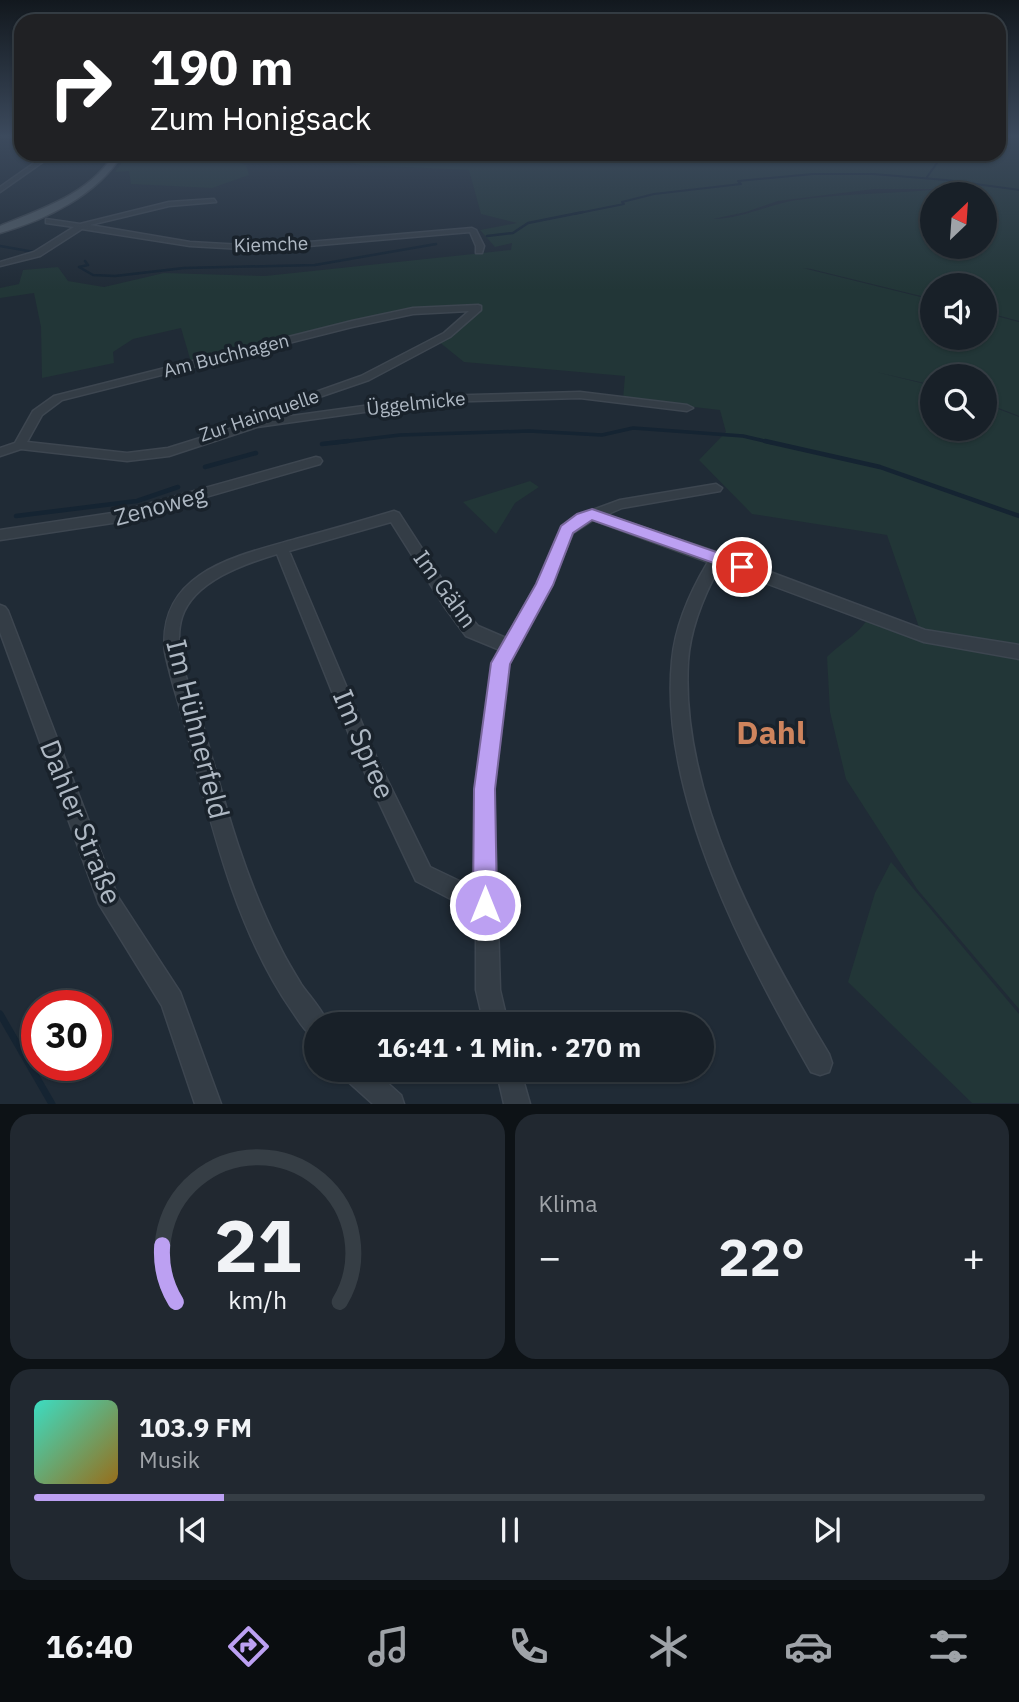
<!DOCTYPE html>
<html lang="de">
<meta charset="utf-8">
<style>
body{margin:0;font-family:"IBM Plex Sans",sans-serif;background:#212830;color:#f1f3f6;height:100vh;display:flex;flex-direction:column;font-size:26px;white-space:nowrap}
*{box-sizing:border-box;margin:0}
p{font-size:23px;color:#9fa3a8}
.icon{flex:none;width:38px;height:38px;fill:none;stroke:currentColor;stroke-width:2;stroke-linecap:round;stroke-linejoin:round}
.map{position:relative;height:1104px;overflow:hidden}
.panel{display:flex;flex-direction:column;gap:10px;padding:10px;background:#0d1216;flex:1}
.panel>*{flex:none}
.hud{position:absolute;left:14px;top:14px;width:992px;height:147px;border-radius:21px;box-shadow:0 2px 5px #0004,0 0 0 2px #363e45;background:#202124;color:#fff;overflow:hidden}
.needle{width:46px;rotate:25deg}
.controls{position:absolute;left:920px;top:182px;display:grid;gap:14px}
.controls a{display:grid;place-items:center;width:77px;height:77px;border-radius:50%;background:#182028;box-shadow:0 2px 5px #0004,0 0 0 2px #363e45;font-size:35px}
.speed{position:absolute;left:21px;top:990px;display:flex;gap:14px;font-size:35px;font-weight:700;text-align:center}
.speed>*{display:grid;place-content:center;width:91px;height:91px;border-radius:50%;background:#182028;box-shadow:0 2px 5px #0004,0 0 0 2px #363e45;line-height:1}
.speed .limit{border:10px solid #d22;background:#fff;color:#111}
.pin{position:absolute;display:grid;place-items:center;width:60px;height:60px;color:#fff;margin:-30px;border:4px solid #fff;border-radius:50%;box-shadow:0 2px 7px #0007}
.me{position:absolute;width:77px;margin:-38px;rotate:0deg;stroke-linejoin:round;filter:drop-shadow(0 0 5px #0008)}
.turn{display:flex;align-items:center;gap:24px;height:147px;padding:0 21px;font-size:32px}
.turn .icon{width:91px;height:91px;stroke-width:2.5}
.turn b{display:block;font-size:49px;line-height:60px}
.big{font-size:52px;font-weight:800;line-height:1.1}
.panel .tile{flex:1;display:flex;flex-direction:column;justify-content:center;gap:10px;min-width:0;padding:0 24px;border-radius:21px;background:#212830}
.panel .dial{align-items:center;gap:0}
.dial svg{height:182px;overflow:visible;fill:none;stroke:#363e45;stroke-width:7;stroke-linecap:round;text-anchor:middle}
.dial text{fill:#f1f3f6;stroke:none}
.song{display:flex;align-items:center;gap:21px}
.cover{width:84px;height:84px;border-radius:10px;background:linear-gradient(135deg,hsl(170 70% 55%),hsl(40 70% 35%))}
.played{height:7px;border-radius:4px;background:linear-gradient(90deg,#bca0f2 20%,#363e45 20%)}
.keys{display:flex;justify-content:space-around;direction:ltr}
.heat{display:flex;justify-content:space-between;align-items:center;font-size:38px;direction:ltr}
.panel .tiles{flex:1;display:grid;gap:10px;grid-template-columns:1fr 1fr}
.tile:last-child{grid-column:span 2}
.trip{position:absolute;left:304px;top:1012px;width:410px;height:70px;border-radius:35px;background:#182028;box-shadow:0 2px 5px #0004,0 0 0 2px #363e45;font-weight:800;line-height:70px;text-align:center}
.dock{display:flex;height:112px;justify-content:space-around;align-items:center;background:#0a0d10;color:#9fa3a8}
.dock .icon{width:49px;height:49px}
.dock .active{color:#bca0f2}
.dock b{font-size:32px;color:#f1f3f6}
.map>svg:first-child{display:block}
.green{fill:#223637;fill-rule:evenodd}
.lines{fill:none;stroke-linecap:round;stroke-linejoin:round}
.stream-far4{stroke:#152432;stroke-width:2}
.stream-far3{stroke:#152432;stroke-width:2.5}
.stream-far2{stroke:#152432;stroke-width:3.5}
.stream-far1{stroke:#152432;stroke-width:4.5}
.stream{stroke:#152432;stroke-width:7}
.minor-casing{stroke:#3d4650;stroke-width:3}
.major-casing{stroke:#3d4650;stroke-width:3}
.minor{fill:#343d46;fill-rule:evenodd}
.major{fill:#515c66;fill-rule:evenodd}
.route{fill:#bca0f2;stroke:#7a689d;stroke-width:2}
.labels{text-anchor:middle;stroke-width:7;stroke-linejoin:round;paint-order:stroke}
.far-street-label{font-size:19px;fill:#aeb8c3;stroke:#19222b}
.street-label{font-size:23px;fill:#aeb8c3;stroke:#19222b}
.near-street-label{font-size:28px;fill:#aeb8c3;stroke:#19222b}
.near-quarter-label{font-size:32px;font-weight:bold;fill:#ce845d;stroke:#19222b}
</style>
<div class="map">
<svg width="1019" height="1104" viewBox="0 0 1019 1104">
<rect width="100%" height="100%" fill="#202b36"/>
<path class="green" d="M 999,136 L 1019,136 L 1019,321 L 985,312 L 985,285 L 933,285 L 933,299 L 811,269 L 803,268 L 933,300 L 933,338 L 985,338 L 985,313 L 1019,322 L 1019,416 L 985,403 L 985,376 L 933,376 L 933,385 L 876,372 L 933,386 L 933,429 L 985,429 L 985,404 L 1019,417 L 1019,650 L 921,633 L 887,535 L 752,514 L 699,460 L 726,432 L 720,410 L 623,399 L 625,376 L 464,362 L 438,341 L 478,308 L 412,311 L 191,362 L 181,328 L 133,339 L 113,352 L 114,363 L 42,378 L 41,327 L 34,293 L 0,298 L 0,288 L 19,284 L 23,270 L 58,267 L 68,281 L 104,287 L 164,273 L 265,276 L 511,250 L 512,243 L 495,247 L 480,230 L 517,223 L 481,214 L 469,170 L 362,165 L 291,154 L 999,154 ZM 874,189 L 943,189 C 895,194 846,193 797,200 C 769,204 742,219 713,219 L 746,212 L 778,201 ZM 933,194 L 985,194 L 985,247 L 933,247 Z
M 128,154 L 210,154 L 246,165 L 249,175 L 212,188 L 131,184 L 129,171 L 115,172 Z
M 530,481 L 539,487 L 515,503 L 496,534 L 463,502 Z
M 870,616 L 926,638 L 1019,654 L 1019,1009 L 917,889 L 846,779 L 830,712 L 827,657 C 844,640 856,637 870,616 Z
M 891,862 L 1019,1014 L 1019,1103 L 972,1103 L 848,982 L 875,893 Z"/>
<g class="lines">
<path class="stream-far4" d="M 927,177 L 937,163 L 931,154
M 574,214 L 624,204 L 622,202 L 654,194 L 741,184 L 738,181 L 813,174 L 873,174 L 946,180 L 1019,190"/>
<path class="stream-far3" d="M 487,236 L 513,233 L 528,223 L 583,212
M 0,246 L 34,252
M 85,261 L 88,265 L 79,267 L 93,275 L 115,276 L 184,268 L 315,265 L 436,244"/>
<path class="stream-far2" d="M 333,443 L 400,435 L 529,431 L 602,435 L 633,428 L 743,436 L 773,443"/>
<path class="stream-far1" d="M 765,441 L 880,467 L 1019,516
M 322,444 L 348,441
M 205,467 L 256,453
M 16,516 L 137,501 L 178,487"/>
<path class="stream" d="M 0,1014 L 52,1104"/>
<defs>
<path id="minor" d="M 47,154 L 54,154 L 0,192 L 0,187 Z
M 214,199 L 216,202 L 169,206 L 90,225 L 190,242 L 262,246 L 472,228 L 476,230 L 484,246 L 482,253 L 476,253 L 476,246 L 470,232 L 262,250 L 190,246 L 82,229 L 40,256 L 0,266 L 0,262 L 34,252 L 74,227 L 46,223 L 46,219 L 80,224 L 169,202 Z
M 478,305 L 481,306 L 481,310 L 450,337 L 369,380 L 252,420 L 248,421 L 242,418 L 361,376 L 444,333 L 469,311 L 413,314 L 352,327 L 62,400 L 42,415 L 27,442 L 127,453 L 168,448 L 255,421 L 436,396 L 580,392 L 687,405 L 693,408 L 687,411 L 580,398 L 436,402 L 257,427 L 169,456 L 127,461 L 21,449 L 0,456 L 0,448 L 15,443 L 33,411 L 54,396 L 352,321 L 413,308 Z
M 316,457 L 320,458 L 322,461 L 320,464 L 119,522 L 0,540 L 0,530 L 119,512 Z
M 716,484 L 722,488 L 720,491 L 622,508 L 606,515 L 722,554 L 925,630 L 1019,645 L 1019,659 L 924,642 L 720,566 C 704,595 690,629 688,662 C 680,796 762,943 829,1054 L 832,1063 L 829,1072 L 820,1075 L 811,1072 C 746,958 659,796 672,661 C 675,626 690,592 708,562 L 593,520 L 573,533 L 551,585 L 509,664 L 494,789 L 500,990 L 508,1024 L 484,1024 L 476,990 L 476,912 L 416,881 L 361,764 L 277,554 C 244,564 194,581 182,617 C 171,652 193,693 203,726 C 224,801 244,877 280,947 C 286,960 294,972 301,984 C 310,997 322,1009 328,1024 L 317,1024 L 317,1038 C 305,1033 299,1021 292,1011 C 234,927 211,822 185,725 C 178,701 170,677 165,652 C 157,572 236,556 296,539 C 329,530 361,521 394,511 L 399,513 L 454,598 L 478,626 L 506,638 L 537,584 L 562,527 L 587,512 L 620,500 ZM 391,522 L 444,606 L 466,636 L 500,650 L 493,663 L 476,789 L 476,889 L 430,867 L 377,759 L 289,551 Z
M 0,605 L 5,607 L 8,611 L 118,897 L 180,992 L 221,1104 L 195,1104 L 162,1006 L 99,904 L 0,632 Z
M 341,1069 L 372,1069 L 401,1095 L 404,1104 L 373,1104 L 344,1078 Z
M 496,1069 L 520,1069 L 530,1104 L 504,1104 Z"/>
<path id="major" d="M 114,154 L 122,154 C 98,195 45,220 0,233 L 0,226 C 41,209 90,194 114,154 Z"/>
</defs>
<use href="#minor" class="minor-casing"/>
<use href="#major" class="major-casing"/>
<use href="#minor" class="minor"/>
<use href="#major" class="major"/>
</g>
<linearGradient id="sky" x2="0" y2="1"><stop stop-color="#12181e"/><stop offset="0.47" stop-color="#3c4a5d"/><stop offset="1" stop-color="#3c4a5d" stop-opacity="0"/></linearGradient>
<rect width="1019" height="290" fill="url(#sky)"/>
<path class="route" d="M 592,509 L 748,563 L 750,567 L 742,573 L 592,520 L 573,533 L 553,585 L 510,664 L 495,789 L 497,905 L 493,914 L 485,917 L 476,914 L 473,905 L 474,789 L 491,663 L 536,584 L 561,526 L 577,514 Z"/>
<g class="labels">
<g class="far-street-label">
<text transform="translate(271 244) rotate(-2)" y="7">Kiemche</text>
<text transform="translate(226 355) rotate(-14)" y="7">Am Buchhagen</text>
<text transform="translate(416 403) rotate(-6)" y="7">Üggelmicke</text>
<text transform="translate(259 415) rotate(-19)" y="7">Zur Hainquelle</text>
</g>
<g class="street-label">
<text transform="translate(160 506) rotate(-15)" y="8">Zenoweg</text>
<text transform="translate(445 589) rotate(54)" y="8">Im Gähn</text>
</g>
<g class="near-street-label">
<text transform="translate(198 729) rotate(76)" y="10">Im Hühnerfeld</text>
<text transform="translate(364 744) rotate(67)" y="10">Im Spree</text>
<text transform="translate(81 822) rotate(68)" y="10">Dahler Straße</text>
</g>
<g class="near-quarter-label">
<text x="771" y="744">Dahl</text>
</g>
</g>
</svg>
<div class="controls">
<a><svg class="needle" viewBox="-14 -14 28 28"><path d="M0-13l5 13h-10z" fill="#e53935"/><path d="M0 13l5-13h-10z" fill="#9fa3a8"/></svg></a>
<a><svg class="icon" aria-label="sound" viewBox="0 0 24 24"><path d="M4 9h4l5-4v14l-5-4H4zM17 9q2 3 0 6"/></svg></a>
<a><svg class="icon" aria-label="search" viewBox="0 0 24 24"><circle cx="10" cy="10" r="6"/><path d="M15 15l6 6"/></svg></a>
</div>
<div class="speed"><div class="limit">30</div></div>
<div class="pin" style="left:742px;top:567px;background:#d93025"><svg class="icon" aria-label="arrive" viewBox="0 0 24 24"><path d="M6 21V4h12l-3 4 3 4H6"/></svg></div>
<svg class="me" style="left:485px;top:905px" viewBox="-20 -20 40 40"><circle r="17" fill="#bca0f2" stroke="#fff" stroke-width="3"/><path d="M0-11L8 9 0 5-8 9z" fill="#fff"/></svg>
<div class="trip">16:41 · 1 Min. · 270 m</div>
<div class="hud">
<div class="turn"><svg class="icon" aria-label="right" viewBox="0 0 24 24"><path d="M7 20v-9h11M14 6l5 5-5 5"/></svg><div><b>190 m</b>Zum Honigsack</div></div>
</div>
</div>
<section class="panel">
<div class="tiles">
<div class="tile dial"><svg viewBox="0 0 100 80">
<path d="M14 69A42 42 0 1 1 86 69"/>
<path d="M14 69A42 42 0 0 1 8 44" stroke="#bca0f2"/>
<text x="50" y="56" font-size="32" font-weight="700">21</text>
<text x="50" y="72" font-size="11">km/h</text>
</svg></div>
<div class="tile"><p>Klima</p>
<div class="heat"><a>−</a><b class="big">22°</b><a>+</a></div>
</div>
<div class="tile">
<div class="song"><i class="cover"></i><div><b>103.9 FM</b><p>Musik</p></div></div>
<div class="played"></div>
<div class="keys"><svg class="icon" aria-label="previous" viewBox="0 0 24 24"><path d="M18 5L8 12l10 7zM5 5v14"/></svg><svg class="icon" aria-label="pause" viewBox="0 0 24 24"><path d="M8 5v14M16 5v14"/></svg><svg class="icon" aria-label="next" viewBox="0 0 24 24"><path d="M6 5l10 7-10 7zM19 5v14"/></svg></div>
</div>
</div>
</section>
<nav class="dock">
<b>16:40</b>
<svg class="icon active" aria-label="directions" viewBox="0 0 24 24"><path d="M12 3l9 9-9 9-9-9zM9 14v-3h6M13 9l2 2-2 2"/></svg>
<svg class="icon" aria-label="music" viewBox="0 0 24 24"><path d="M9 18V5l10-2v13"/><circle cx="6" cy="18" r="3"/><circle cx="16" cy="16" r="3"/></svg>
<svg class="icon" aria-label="phone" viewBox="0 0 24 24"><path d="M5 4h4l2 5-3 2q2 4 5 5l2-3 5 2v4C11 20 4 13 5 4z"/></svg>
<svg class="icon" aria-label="climate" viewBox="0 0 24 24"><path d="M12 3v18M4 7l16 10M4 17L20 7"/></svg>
<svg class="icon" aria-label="car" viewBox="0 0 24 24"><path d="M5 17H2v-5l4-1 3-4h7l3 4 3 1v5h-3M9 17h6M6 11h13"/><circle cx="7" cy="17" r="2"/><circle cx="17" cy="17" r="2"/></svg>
<svg class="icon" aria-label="filters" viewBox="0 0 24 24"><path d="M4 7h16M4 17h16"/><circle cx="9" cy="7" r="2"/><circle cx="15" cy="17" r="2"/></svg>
</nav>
